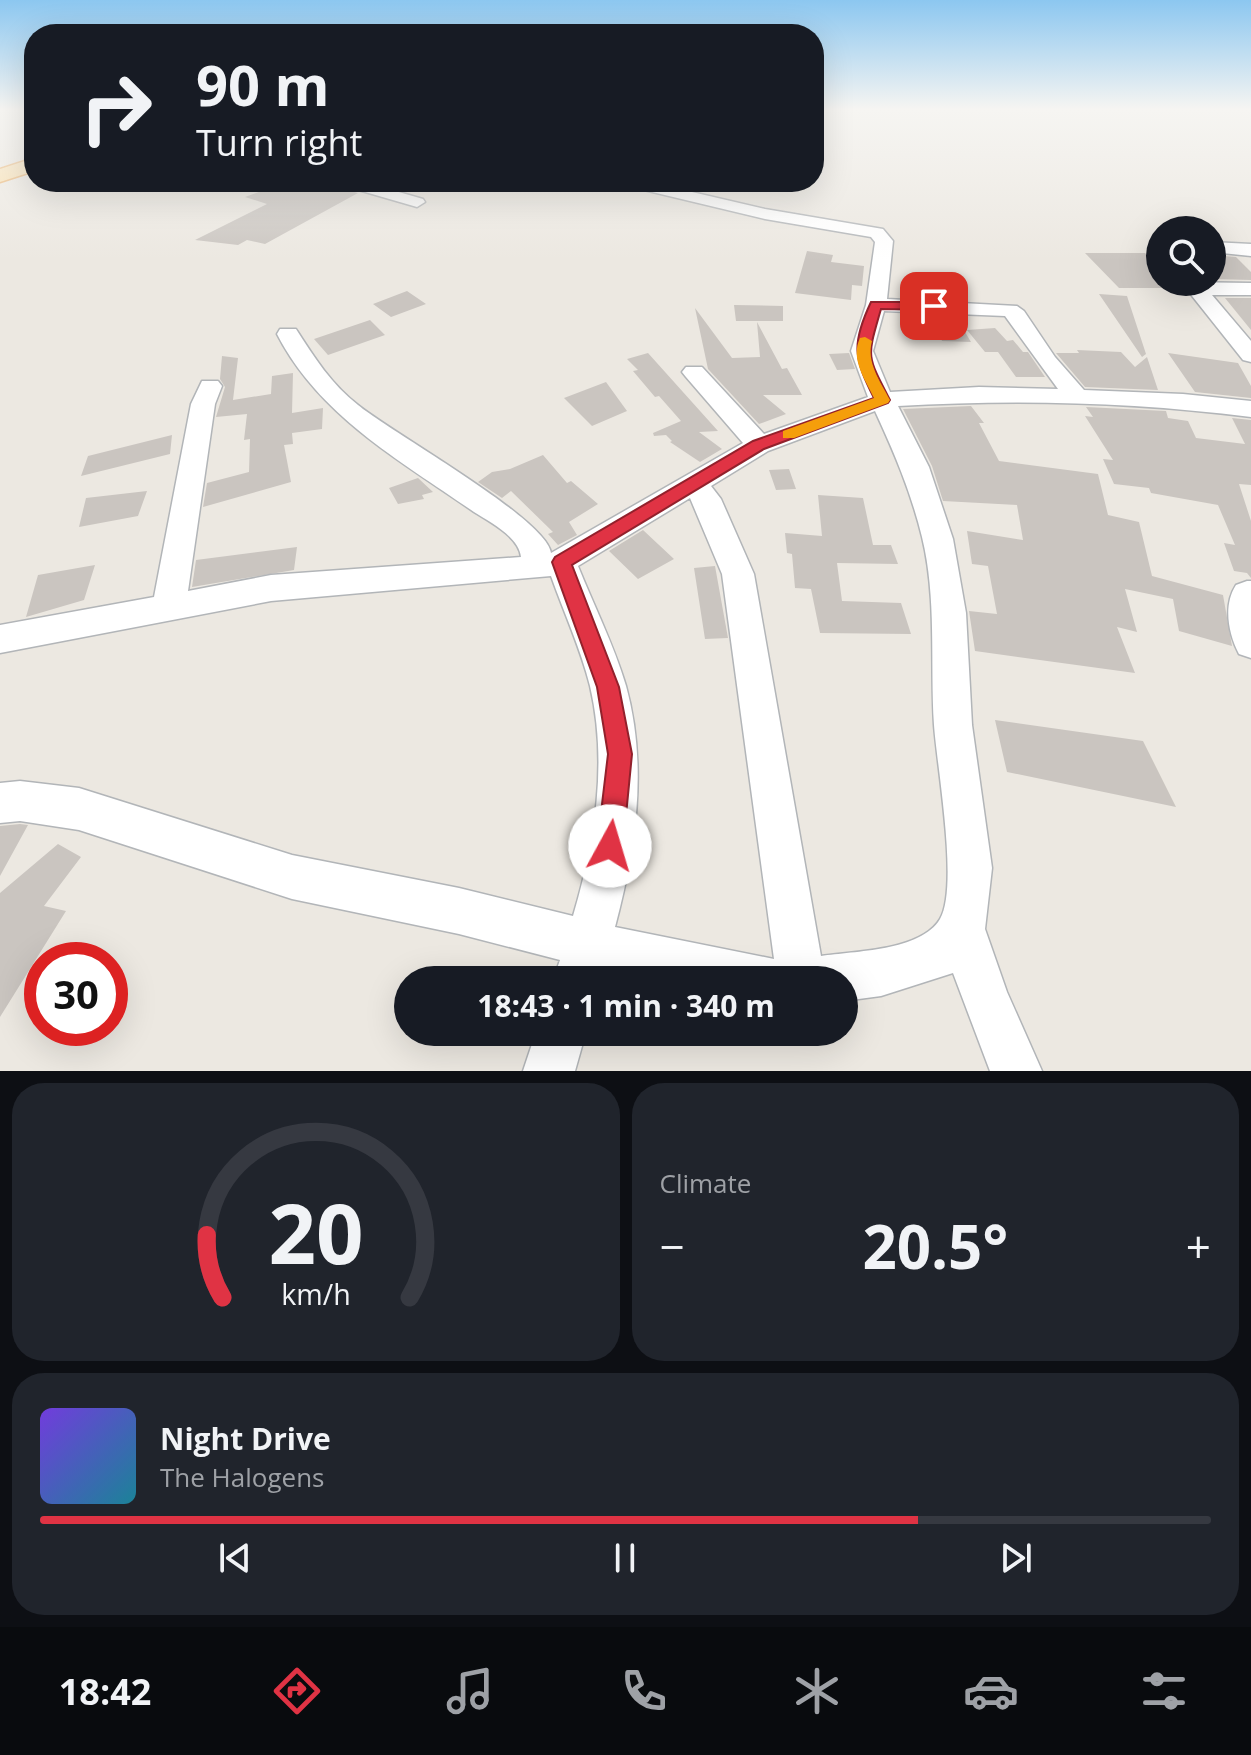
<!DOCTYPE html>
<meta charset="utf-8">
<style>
body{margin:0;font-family:"Open Sans",sans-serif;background:#20242c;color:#f1f3f6;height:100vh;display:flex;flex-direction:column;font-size:30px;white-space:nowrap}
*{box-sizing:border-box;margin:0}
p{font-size:26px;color:#9ea1a6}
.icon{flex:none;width:44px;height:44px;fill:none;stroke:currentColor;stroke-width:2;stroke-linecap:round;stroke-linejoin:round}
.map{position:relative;height:1071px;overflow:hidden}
.details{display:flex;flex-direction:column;gap:12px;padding:12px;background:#0d0f14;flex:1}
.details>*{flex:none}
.banner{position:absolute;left:24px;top:24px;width:800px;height:168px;border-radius:32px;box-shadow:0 8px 32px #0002;background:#171b24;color:#f1f3f6;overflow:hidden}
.tools{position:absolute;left:1146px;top:216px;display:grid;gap:16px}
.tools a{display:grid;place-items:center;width:80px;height:80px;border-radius:50%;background:#171b24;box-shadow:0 8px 32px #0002;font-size:40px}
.speed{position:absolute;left:24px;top:942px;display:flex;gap:16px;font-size:40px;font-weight:700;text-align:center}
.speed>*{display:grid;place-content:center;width:104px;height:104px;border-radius:50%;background:#171b24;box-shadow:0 8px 32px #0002;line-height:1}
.speed .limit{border:12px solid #d22;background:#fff;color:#111}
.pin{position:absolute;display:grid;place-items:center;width:68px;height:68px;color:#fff;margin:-34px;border-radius:16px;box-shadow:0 4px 12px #0006}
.me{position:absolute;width:88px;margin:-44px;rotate:6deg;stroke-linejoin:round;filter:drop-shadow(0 0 6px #0008)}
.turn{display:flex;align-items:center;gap:28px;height:168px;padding:0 40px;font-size:36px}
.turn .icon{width:104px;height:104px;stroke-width:2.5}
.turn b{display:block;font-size:56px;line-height:68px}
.big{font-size:60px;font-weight:700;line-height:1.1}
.details .card{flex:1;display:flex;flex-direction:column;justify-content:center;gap:12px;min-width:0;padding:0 28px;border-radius:32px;background:#20242c}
.details .dial{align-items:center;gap:0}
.dial svg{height:208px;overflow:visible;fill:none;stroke:#363941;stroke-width:7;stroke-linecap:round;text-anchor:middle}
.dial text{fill:#f1f3f6;stroke:none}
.song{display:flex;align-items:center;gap:24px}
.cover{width:96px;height:96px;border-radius:12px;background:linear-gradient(135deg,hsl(260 70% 55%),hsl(190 70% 35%))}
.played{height:8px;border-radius:4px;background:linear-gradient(90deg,#e03344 75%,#363941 75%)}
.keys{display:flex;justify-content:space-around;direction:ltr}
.heat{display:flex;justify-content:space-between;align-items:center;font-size:44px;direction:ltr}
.details .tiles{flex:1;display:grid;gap:12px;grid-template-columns:1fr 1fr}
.card:last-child{grid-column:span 2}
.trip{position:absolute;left:394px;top:966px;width:464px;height:80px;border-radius:40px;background:#171b24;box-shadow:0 8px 32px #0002;font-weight:700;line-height:80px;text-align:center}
.dock{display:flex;height:128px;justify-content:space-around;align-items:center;background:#090b0e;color:#9ea1a6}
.dock .icon{width:56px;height:56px}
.dock .current{color:#e03344}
.dock b{font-size:36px;color:#f1f3f6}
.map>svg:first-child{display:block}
.building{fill:#cac5c0}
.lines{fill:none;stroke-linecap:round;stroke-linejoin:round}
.minor-casing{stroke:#b2b5b8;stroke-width:3}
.major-casing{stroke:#eaa95c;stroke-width:3}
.minor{fill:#fff;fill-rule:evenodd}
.major{fill:#fbdea7;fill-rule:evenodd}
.route{fill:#e03344;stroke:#92212c;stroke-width:2}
.slow{fill:#f59e0b}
</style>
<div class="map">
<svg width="1251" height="1071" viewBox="0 0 1251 1071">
<rect width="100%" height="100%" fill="#ece8e1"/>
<path class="building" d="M 287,182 L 336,182 L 340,188 L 358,193 L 265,244 L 247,240 L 238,245 L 195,240 L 267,204 L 245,197 Z
M 807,251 L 833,255 L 831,262 L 864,266 L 862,286 L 852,285 L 851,300 L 795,293 Z
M 1085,253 L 1145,253 L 1160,267 L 1160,282 L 1176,282 L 1182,288 L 1119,288 Z
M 1212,255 L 1236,257 L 1251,272 L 1251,280 L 1212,279 Z
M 407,291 L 426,304 L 391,317 L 373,304 Z
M 1099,294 L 1127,296 L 1146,354 L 1142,357 Z
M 1225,298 L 1251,298 L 1251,330 Z
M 734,305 L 783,306 L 783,321 L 736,321 Z
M 695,308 L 732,358 L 760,357 L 757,322 L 782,369 L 787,368 L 802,395 L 763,395 L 786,414 L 759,424 L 708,369 Z
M 931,316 L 956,317 L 971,342 L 942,341 Z
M 370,320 L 385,335 L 328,355 L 314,339 Z
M 995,328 L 1007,341 L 1013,340 L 1023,352 L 1028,352 L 1045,377 L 1016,377 L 998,352 L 985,352 L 967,330 Z
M 1077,350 L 1121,352 L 1135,367 L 1147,357 L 1158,390 L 1085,387 L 1056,353 L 1079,353 Z
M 648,353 L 718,431 L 699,432 L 722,449 L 700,462 L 670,442 L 672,441 L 666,435 L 654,436 L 653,433 L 681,421 L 659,396 L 655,397 L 633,371 L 638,370 L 627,359 Z
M 849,353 L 855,369 L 837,370 L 829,354 Z
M 1168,353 L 1238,363 L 1251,386 L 1251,398 L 1195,392 Z
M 222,356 L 238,358 L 233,400 L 271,394 L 272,376 L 293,373 L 292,413 L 323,408 L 322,429 L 292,433 L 293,444 L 284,445 L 291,482 L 203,507 L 207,483 L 249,472 L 250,439 L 244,440 L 247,414 L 216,417 L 225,387 L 220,379 Z
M 606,382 L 627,411 L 592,426 L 564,398 Z
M 971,406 L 984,423 L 979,423 L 999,461 L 1098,474 L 1108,515 L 1139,522 L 1152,576 L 1223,595 L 1232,646 L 1179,631 L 1173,599 L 1125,589 L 1137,632 L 1117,627 L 1135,673 L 975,651 L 969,611 L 997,614 L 988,566 L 972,564 L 967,531 L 1023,540 L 1017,505 L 943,501 L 932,466 L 903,409 Z
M 1086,407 L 1166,411 L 1168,418 L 1188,421 L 1196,438 L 1245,444 L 1232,418 L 1251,420 L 1251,485 L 1239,484 L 1251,521 L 1251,578 L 1247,573 L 1234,571 L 1224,543 L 1235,545 L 1218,505 L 1151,493 L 1149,488 L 1114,484 L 1103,459 L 1113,460 L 1085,416 L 1093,417 Z
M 172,435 L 170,454 L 81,476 L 88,456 Z
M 543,455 L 567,483 L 571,481 L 598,504 L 569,522 L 577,535 L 558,545 L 548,534 L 553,532 L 511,491 L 502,498 L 478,482 L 492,472 L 510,469 Z
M 789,469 L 796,489 L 776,490 L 769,470 Z
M 418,478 L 433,492 L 422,495 L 424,499 L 398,504 L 389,488 Z
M 147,491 L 138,516 L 79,527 L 86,498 Z
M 818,495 L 863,498 L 873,545 L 891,545 L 898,564 L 837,563 L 842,601 L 901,603 L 911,634 L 820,633 L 811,589 L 795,588 L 792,554 L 787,553 L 785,533 L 822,536 Z
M 643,530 L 674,559 L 638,579 L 609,551 Z
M 297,547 L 294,570 L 192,587 L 196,560 Z
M 95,565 L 84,600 L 26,617 L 38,575 Z
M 715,566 L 728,638 L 705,639 L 694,568 Z
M 995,720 L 1143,741 L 1176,807 L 1007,772 Z
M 20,824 L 28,825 L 0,876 L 0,826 Z
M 58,844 L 81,857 L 44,906 L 66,911 L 0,1017 L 0,893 Z"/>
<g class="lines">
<defs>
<path id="minor" d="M 339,182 L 364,182 L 423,199 L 425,202 L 417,207 L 341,185 Z
M 621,182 L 649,182 L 765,209 L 883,229 L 893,241 L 887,299 L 1017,306 L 1024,311 L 1055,357 L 1084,390 L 1183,394 L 1251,401 L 1251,417 C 1134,402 1015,399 898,406 L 929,467 L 953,539 L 966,613 L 972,725 L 992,868 L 985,929 L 1007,992 L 1042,1071 L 990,1071 L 953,973 L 881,996 L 844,1001 L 844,980 L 639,980 L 604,971 L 601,980 L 553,980 L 560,960 L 459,934 L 292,899 L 79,830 L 20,821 L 0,823 L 0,783 L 20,781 L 79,788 L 292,855 L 459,888 L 573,916 C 595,842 608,763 590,686 C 581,649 564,613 551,576 L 271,601 L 0,653 L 0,625 L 154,597 L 191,404 L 202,381 L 218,381 L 222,386 L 215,404 L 188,591 L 271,575 L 521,557 C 519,537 490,522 474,512 C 401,461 319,416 277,334 L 280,329 L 296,329 C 314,357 331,384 358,405 C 392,433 547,519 551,553 L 743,443 L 686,377 L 682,372 L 686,367 L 702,367 L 764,434 L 868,397 L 851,351 L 866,305 L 875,242 L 871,237 L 765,219 L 623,185 ZM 884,311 L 1005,316 L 1058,389 L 979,387 L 890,392 L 873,351 ZM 875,411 C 894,452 911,492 922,537 C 937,598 930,663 934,725 C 937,767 959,887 940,919 C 921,951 854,951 821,956 L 754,574 L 721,499 L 711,486 L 768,451 ZM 690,498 L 722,574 L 774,959 L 615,927 C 636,848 648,766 626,686 C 614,645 594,606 578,566 Z
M 1212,242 L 1251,244 L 1251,256 L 1212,252 Z
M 1181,282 L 1251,283 L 1251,295 L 1212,295 L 1251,341 L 1251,362 L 1243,360 Z
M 1247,581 L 1251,581 L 1251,658 L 1239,654 C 1228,633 1223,605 1236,585 Z
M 536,1032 L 586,1032 L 575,1071 L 523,1071 Z"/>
<path id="major" d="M 34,158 L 34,171 L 0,182 L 0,169 Z"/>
</defs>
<use href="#minor" class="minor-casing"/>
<use href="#major" class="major-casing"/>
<use href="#minor" class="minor"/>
<use href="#major" class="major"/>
</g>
<linearGradient id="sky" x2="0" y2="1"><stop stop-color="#8cc7f0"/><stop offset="0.42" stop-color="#f6f5f2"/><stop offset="1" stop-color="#f6f5f2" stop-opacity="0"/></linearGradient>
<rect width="1251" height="260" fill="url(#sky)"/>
<path class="route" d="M 871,302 L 934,302 L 941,306 L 934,310 L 881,309 C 867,358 866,354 890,400 L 888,403 L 764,449 L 572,565 L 619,687 L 632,754 L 623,846 L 620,856 L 610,859 L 601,856 L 597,846 L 608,754 L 597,687 L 552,562 L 555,557 L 753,441 L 874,398 C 854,358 851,344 871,302 Z"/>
<path class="slow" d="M 865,337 L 872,341 C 866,362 880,381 890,400 L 888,403 L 794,438 L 783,438 L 783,431 L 874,398 C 865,379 850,359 860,338 Z"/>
</svg>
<div class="tools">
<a><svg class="icon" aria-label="search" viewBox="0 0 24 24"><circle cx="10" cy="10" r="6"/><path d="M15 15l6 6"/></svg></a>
</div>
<div class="speed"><div class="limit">30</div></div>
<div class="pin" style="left:934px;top:306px;background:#d93025"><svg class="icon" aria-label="arrive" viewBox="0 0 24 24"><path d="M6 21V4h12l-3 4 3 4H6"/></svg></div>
<svg class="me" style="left:610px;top:846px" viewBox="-20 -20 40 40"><circle r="19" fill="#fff"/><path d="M0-13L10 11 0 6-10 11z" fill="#e03344"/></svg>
<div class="trip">18:43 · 1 min · 340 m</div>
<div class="banner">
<div class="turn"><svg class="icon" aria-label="right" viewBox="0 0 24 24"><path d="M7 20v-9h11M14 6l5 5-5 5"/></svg><div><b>90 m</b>Turn right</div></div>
</div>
</div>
<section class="details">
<div class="tiles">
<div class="card dial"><svg viewBox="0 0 100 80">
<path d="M14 69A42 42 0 1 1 86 69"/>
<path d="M14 69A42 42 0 0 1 8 45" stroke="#e03344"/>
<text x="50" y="56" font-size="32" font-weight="700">20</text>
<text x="50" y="72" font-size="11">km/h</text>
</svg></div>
<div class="card"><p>Climate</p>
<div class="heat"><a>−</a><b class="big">20.5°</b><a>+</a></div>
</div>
<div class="card">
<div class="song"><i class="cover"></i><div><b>Night Drive</b><p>The Halogens</p></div></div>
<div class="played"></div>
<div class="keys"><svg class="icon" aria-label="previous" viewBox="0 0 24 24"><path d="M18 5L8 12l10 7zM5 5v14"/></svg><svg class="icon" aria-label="pause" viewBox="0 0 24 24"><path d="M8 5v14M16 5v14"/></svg><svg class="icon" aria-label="next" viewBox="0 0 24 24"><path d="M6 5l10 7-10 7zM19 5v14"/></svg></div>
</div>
</div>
</section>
<nav class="dock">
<b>18:42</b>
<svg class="icon current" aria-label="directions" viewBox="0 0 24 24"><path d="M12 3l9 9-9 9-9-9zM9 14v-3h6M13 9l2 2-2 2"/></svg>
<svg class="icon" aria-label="music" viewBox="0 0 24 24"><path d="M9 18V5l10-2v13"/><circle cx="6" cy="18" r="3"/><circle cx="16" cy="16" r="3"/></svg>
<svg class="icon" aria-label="phone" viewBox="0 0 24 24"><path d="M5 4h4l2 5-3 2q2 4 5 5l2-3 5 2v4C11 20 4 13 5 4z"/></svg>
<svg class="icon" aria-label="climate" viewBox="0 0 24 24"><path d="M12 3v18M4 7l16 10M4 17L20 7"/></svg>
<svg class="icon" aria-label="car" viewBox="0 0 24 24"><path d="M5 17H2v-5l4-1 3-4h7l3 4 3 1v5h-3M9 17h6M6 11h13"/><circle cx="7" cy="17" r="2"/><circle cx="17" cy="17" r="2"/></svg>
<svg class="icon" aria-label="filters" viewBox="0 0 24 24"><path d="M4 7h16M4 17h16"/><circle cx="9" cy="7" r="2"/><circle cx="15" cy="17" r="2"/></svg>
</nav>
